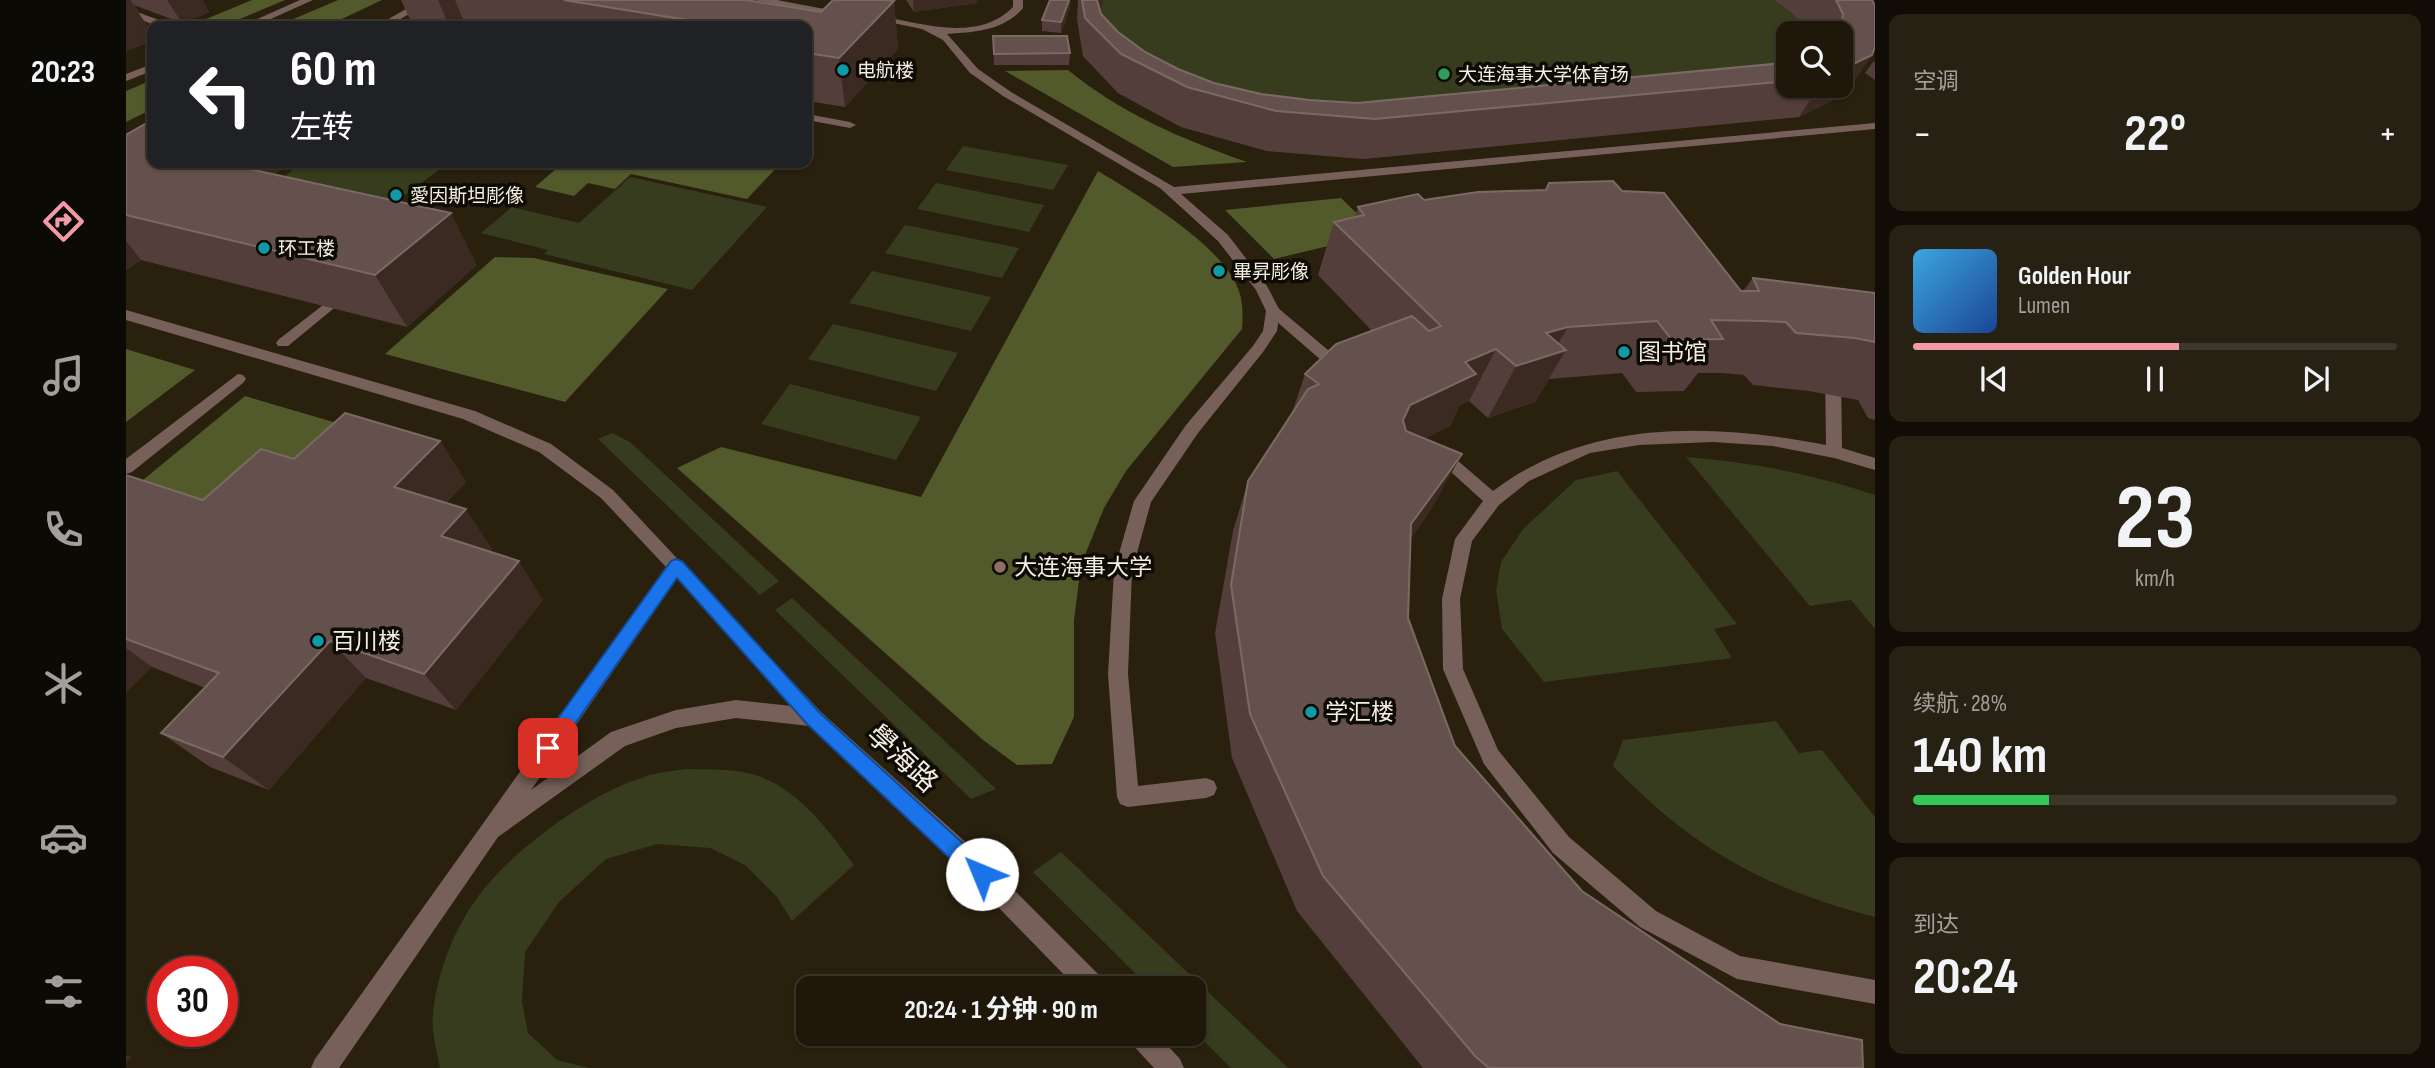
<!DOCTYPE html>
<html lang="zh">
<meta charset="utf-8">
<style>
body{margin:0;font-family:"Sofia Sans Condensed","Noto Sans SC",sans-serif;background:#272113;color:#f1f3f6;height:100vh;display:flex;flex-direction:column;font-size:26px;white-space:nowrap}
*{box-sizing:border-box;margin:0}
p{font-size:23px;color:#a1a09c}
.icon{flex:none;width:38px;height:38px;fill:none;stroke:currentColor;stroke-width:2;stroke-linecap:round;stroke-linejoin:round}
.map{position:relative;flex:1;overflow:hidden}
.panel{display:flex;flex-direction:column;gap:14px;padding:14px;background:#110d06;width:560px}
.panel>*{flex:none}
.hud{position:absolute;left:21px;top:21px;width:665px;height:147px;border-radius:14px;box-shadow:0 2px 5px #0004,0 0 0 2px #3c372b;background:#202124;color:#fff;overflow:hidden}
.tools{position:absolute;left:1650px;top:21px;display:grid;gap:14px}
.tools a{display:grid;place-items:center;width:77px;height:77px;border-radius:14px;background:#1f180a;box-shadow:0 2px 5px #0004,0 0 0 2px #3c372b;font-size:35px}
.speed{position:absolute;left:21px;top:956px;display:flex;gap:14px;font-size:35px;font-weight:700;text-align:center}
.speed>*{display:grid;place-content:center;width:91px;height:91px;border-radius:50%;background:#1f180a;box-shadow:0 2px 5px #0004,0 0 0 2px #3c372b;line-height:1}
.speed .limit{border:10px solid #d22;background:#fff;color:#111}
.pin{position:absolute;display:grid;place-items:center;width:60px;height:60px;color:#fff;margin:-30px;border-radius:14px;box-shadow:0 4px 10px #0006}
.me{position:absolute;width:77px;margin:-38px;rotate:315deg;stroke-linejoin:round;filter:drop-shadow(0 0 5px #0008)}
.turn{display:flex;align-items:center;gap:24px;height:147px;padding:0 28px;font-size:32px}
.turn .icon{width:91px;height:91px;stroke-width:2.5}
.turn b{display:block;font-size:49px;line-height:60px}
.big{font-size:52px;font-weight:700;line-height:1.1}
.panel .widget{flex:1;display:flex;flex-direction:column;justify-content:center;gap:10px;min-width:0;padding:0 24px;border-radius:14px;background:#272113}
.panel .dial{align-items:center;gap:0}
.dial b{font-size:91px;line-height:1}
.song{display:flex;align-items:center;gap:21px}
.cover{width:84px;height:84px;border-radius:10px;background:linear-gradient(135deg,hsl(200 70% 55%),hsl(220 70% 35%))}
.played{height:7px;border-radius:4px;background:linear-gradient(90deg,#f49aa6 55%,#3c372b 55%)}
.keys{display:flex;justify-content:space-around;direction:ltr}
.heat{display:flex;justify-content:space-between;align-items:center;font-size:38px;direction:ltr}
.charge{height:10px;border-radius:5px;background:linear-gradient(90deg,#34c759 28%,#3c372b 0)}
.trip{position:absolute;left:670px;top:976px;width:410px;height:70px;border-radius:14px;background:#1f180a;box-shadow:0 2px 5px #0004,0 0 0 2px #3c372b;font-weight:700;line-height:70px;text-align:center}
main{display:flex;flex:1;min-height:0}
.menu{display:flex;flex-direction:column;width:126px;justify-content:space-around;align-items:center;background:#0c0a04;color:#a1a09c}
.menu .icon{width:49px;height:49px}
.menu .selected{color:#f49aa6}
.menu b{font-size:32px;color:#f1f3f6}
.map>svg:first-child{display:block}
.green{fill:#373c1f;fill-rule:evenodd}
.forest{fill:#52592b}
.lines{fill:none;stroke-linecap:round;stroke-linejoin:round}
.service{fill:#766059;fill-rule:evenodd}
.pedestrian{fill:#766059;fill-rule:evenodd}
.minor{fill:#766059;fill-rule:evenodd}
.wall{fill:#533e3b}
.shaded-wall{fill:#3b2a21}
.building{fill:#64514d;stroke:#7b6a64;stroke-width:2}
.route{fill:#1a73e8;stroke:#114b97;stroke-width:2}
.culture-dot{fill:#0f9aa8;stroke:#0e0b04;stroke-width:2.5}
.leisure-dot{fill:#2e9e5b;stroke:#0e0b04;stroke-width:2.5}
.education-dot{fill:#8d6e63;stroke:#0e0b04;stroke-width:2.5}
.labels{text-anchor:middle;stroke-width:7;stroke-linejoin:round;paint-order:stroke}
.far-poi-label{font-size:19px;fill:#f3eee2;stroke:#0e0b04;text-anchor:start}
.poi-label{font-size:23px;fill:#f3eee2;stroke:#0e0b04;text-anchor:start}
.near-street-label{font-size:28px;fill:#f3eee2;stroke:#0e0b04}
</style>
<main>
<nav class="menu">
<b>20:23</b>
<svg class="icon selected" aria-label="directions" viewBox="0 0 24 24"><path d="M12 3l9 9-9 9-9-9zM9 14v-3h6M13 9l2 2-2 2"/></svg>
<svg class="icon" aria-label="music" viewBox="0 0 24 24"><path d="M9 18V5l10-2v13"/><circle cx="6" cy="18" r="3"/><circle cx="16" cy="16" r="3"/></svg>
<svg class="icon" aria-label="phone" viewBox="0 0 24 24"><path d="M5 4h4l2 5-3 2q2 4 5 5l2-3 5 2v4C11 20 4 13 5 4z"/></svg>
<svg class="icon" aria-label="climate" viewBox="0 0 24 24"><path d="M12 3v18M4 7l16 10M4 17L20 7"/></svg>
<svg class="icon" aria-label="car" viewBox="0 0 24 24"><path d="M5 17H2v-5l4-1 3-4h7l3 4 3 1v5h-3M9 17h6M6 11h13"/><circle cx="7" cy="17" r="2"/><circle cx="17" cy="17" r="2"/></svg>
<svg class="icon" aria-label="filters" viewBox="0 0 24 24"><path d="M4 7h16M4 17h16"/><circle cx="9" cy="7" r="2"/><circle cx="15" cy="17" r="2"/></svg>
</nav>
<div class="map">
<svg width="1749" height="1068" viewBox="0 0 1749 1068">
<rect width="100%" height="100%" fill="#29200e"/>
<path class="green" d="M 963,0 L 1682,0 L 1717,29 L 1719,94 L 1673,117 L 1237,159 L 1141,151 L 1055,127 L 992,93 L 957,56 L 951,19 ZM 1662,33 L 1715,33 L 1715,86 L 1662,86 Z
M 837,146 L 942,165 L 927,190 L 820,170 Z
M 178,163 L 322,163 L 263,207 L 151,181 Z
M 504,177 L 641,207 L 566,290 L 418,254 L 422,250 L 355,233 L 386,207 L 453,223 Z
M 810,183 L 918,205 L 903,232 L 791,209 Z
M 779,225 L 893,248 L 876,278 L 759,253 Z
M 746,271 L 865,297 L 845,331 L 723,303 Z
M 707,324 L 832,353 L 810,391 L 682,359 Z
M 664,384 L 795,417 L 770,460 L 635,424 Z
M 486,433 L 504,442 L 653,581 L 634,595 L 472,439 Z
M 1560,457 C 1626,462 1687,474 1749,495 L 1749,629 L 1725,600 L 1684,606 Z
M 1491,471 L 1611,624 L 1588,629 L 1606,658 L 1418,682 L 1376,629 L 1370,590 L 1375,562 L 1397,529 L 1450,480 Z
M 666,598 L 870,789 L 845,799 L 649,610 Z
M 1650,721 L 1673,753 L 1696,750 L 1749,817 L 1749,917 C 1638,888 1567,849 1487,766 L 1497,740 Z
M 560,769 C 584,770 612,768 635,777 C 675,792 704,832 728,865 L 666,921 L 651,897 L 619,865 L 584,848 L 531,844 L 480,859 L 433,902 L 399,952 L 396,1002 L 402,1033 L 431,1060 L 463,1068 L 314,1068 C 311,1052 305,1031 307,1015 C 310,977 326,933 349,901 C 382,853 462,794 518,777 C 531,772 546,771 560,769 Z
M 935,852 L 1162,1068 L 1105,1068 L 1068,1031 L 1068,989 L 1025,989 L 907,872 Z"/>
<path class="forest" d="M 126,0 L 159,0 L 97,26 L 68,24 Z
M 212,0 L 256,0 L 201,26 L 151,26 Z
M 942,70 C 996,114 1056,139 1121,162 L 1047,167 L 879,71 Z
M 26,80 L 26,109 L 0,122 L 0,91 Z
M 437,163 L 655,163 L 621,199 L 505,174 L 489,189 L 462,183 L 448,196 L 409,187 Z
M 972,171 C 1013,196 1097,245 1113,291 C 1117,303 1117,316 1116,329 L 1000,471 L 978,508 L 955,565 L 948,620 L 948,717 L 926,764 L 891,765 L 857,740 L 551,468 L 595,447 L 795,497 Z
M 1215,198 L 1252,234 L 1148,259 L 1099,210 Z
M 369,257 L 408,258 L 542,289 L 439,402 L 259,354 Z
M 0,349 L 69,370 L 0,422 Z
M 119,396 L 221,426 L 119,518 L 0,494 Z"/>
<g class="lines">
<path class="service" d="M 0,8 L 44,24 L 45,26 L 31,26 L 0,14 Z
M 681,114 L 724,122 L 730,125 L 724,128 L 681,120 Z"/>
<path class="pedestrian" d="M 219,288 L 226,292 L 224,295 L 162,346 L 152,346 L 150,343 L 152,340 Z
M 1147,307 L 1152,308 L 1221,366 L 1224,370 L 1221,374 L 1211,374 L 1142,314 L 1142,308 Z
M 1707,366 L 1715,371 L 1716,448 L 1749,458 L 1749,470 L 1708,458 L 1647,446 L 1587,442 L 1513,445 L 1464,453 L 1403,481 L 1373,505 L 1346,541 L 1334,599 L 1337,669 L 1372,750 L 1443,837 L 1530,911 L 1614,956 L 1749,980 L 1749,1004 L 1611,979 L 1514,927 L 1427,853 L 1358,764 L 1317,669 L 1316,599 L 1329,539 L 1357,501 L 1303,452 L 1311,446 L 1317,448 L 1367,491 C 1463,418 1587,423 1700,445 L 1699,371 Z
M 112,374 L 117,375 L 120,379 L 117,383 L 6,472 L 0,474 L 0,459 Z"/>
<path class="minor" d="M 174,0 L 187,0 L 129,26 L 116,26 Z
M 296,0 L 308,0 L 262,26 L 250,26 Z
M 628,0 L 651,0 L 725,14 L 720,17 Z
M 887,0 L 897,0 L 897,8 C 878,31 849,32 821,34 L 852,69 L 885,92 L 1048,187 L 1749,123 L 1749,129 L 1055,194 L 1102,235 L 1141,286 L 1154,311 L 1151,331 L 1137,352 L 1072,433 L 1025,502 L 1006,571 L 1002,674 L 1012,786 L 1080,778 L 1088,781 L 1091,788 L 1088,795 L 1080,798 L 1002,807 L 994,804 L 991,797 L 982,674 L 988,571 L 1008,501 L 1060,425 L 1127,346 L 1137,331 L 1140,311 L 1130,290 L 1092,241 L 1034,188 L 877,96 L 844,73 L 817,40 L 796,29 L 743,18 L 748,15 C 792,22 851,44 887,7 Z
M 26,64 L 26,71 L 0,81 L 0,74 Z
M 0,310 L 349,411 L 425,444 L 487,490 L 695,712 L 845,847 L 978,980 L 981,989 L 952,989 L 829,863 L 683,726 L 610,718 L 550,728 L 499,746 L 372,837 L 213,1068 L 185,1068 L 189,1059 L 540,567 L 475,498 L 413,452 L 337,419 L 0,320 ZM 551,579 L 665,706 L 610,700 L 550,710 L 485,732 L 405,790 Z
M 1002,1034 L 1031,1034 L 1054,1059 L 1058,1068 L 1028,1068 L 1005,1043 Z"/>
</g>
<path class="wall" d="M 0,0 L 76,0 L 83,12 L 56,23 L 8,5 L 25,32 L 24,32 L 26,36 L 26,41 L 0,51 Z
M 275,0 L 620,0 L 695,12 L 768,1 L 772,49 L 719,107 L 681,101 L 681,26 L 287,26 Z
M 780,0 L 851,0 L 851,3 L 788,12 Z
M 924,0 L 944,0 L 944,8 L 935,33 L 916,31 L 916,20 Z
M 952,0 L 977,0 L 977,5 L 974,10 L 975,14 L 992,32 L 1019,52 L 1052,69 L 1088,83 L 1135,94 L 1183,100 L 1231,103 L 1658,63 L 1662,62 L 1662,86 L 1715,86 L 1715,33 L 1685,33 L 1667,14 L 1648,0 L 1746,0 L 1746,55 L 1719,94 L 1673,117 L 1237,159 L 1141,151 L 1055,127 L 992,93 L 957,56 L 951,19 Z
M 867,36 L 944,53 L 943,65 L 868,65 Z
M 1747,62 L 1749,62 L 1749,80 L 1739,73 Z
M 0,135 L 26,163 L 165,163 L 148,174 L 351,265 L 281,327 L 15,260 L 0,270 Z
M 1496,191 L 1615,291 L 1617,291 L 1627,278 L 1749,293 L 1749,420 L 1742,418 L 1732,400 L 1683,391 L 1627,385 L 1618,375 L 1596,373 L 1572,373 L 1558,391 L 1510,392 L 1496,373 L 1423,379 L 1409,402 L 1362,418 L 1343,401 L 1334,405 L 1324,426 L 1298,439 L 1308,505 L 1285,538 L 1282,618 L 1329,746 L 1456,891 L 1654,1024 L 1737,1068 L 1297,1068 L 1171,911 L 1106,758 L 1089,633 L 1107,531 L 1122,481 L 1166,413 L 1179,374 L 1246,331 L 1192,275 L 1208,222 L 1229,217 L 1232,207 L 1298,200 Z
M 314,441 L 340,482 L 320,503 L 366,549 L 364,552 L 417,600 L 330,710 L 240,678 L 143,790 L 84,767 L 35,733 L 79,688 L 26,667 L 0,692 L 0,475 L 77,500 L 168,459 Z"/>
<path class="shaded-wall" d="M 0,0 L 4,0 L 25,32 L 24,32 L 26,36 L 26,41 L 0,51 Z
M 41,0 L 76,0 L 83,12 L 56,23 Z
M 312,0 L 329,0 L 340,26 L 323,26 Z
M 787,0 L 851,0 L 851,3 L 788,12 Z
M 943,0 L 944,8 L 935,33 L 935,22 Z
M 969,0 L 977,0 L 977,5 L 968,19 Z
M 768,1 L 772,49 L 719,107 L 713,58 Z
M 1746,55 L 1719,94 L 1673,117 L 1693,86 L 1715,86 L 1715,70 Z
M 68,163 L 165,163 L 99,207 Z
M 325,213 L 351,265 L 281,327 L 249,275 Z
M 0,241 L 15,260 L 0,270 Z
M 1442,327 L 1426,354 L 1440,350 L 1409,402 L 1362,418 L 1390,366 L 1420,333 Z
M 1370,349 L 1343,401 L 1334,405 L 1324,426 L 1261,457 L 1284,405 L 1339,362 Z
M 314,441 L 340,482 L 297,527 L 268,487 Z
M 1336,454 L 1308,505 L 1259,574 L 1285,524 Z
M 340,509 L 366,549 L 343,575 L 315,536 Z
M 393,561 L 417,600 L 330,710 L 298,674 Z
M 204,641 L 240,678 L 143,790 L 97,757 Z
M 0,648 L 26,667 L 0,692 Z
M 0,1055 L 6,1057 L 0,1064 Z"/>
<path class="building" d="M 438,0 L 620,0 L 695,12 L 707,0 L 760,0 L 768,1 L 713,58 L 681,53 L 681,26 L 598,26 Z
M 924,0 L 943,0 L 935,22 L 916,20 Z
M 956,0 L 971,0 L 975,14 L 992,32 L 1019,52 L 1052,69 L 1088,83 L 1135,94 L 1183,100 L 1231,103 L 1658,63 L 1662,62 L 1662,81 L 1249,119 L 1150,111 L 1061,87 L 995,54 L 959,18 Z
M 1710,0 L 1746,0 L 1749,6 L 1749,47 L 1746,55 L 1715,70 L 1715,33 L 1712,33 L 1715,30 L 1717,14 Z
M 867,36 L 941,36 L 944,53 L 868,54 Z
M 26,120 L 26,163 L 96,163 L 325,213 L 249,275 L 0,215 L 0,135 Z
M 1487,181 L 1496,191 L 1538,193 L 1615,291 L 1633,291 L 1627,278 L 1749,293 L 1749,342 L 1729,338 L 1670,333 L 1660,322 L 1636,321 L 1585,320 L 1597,339 L 1546,340 L 1531,321 L 1442,327 L 1420,333 L 1440,350 L 1390,366 L 1370,349 L 1339,362 L 1350,374 L 1284,405 L 1277,420 L 1280,431 L 1336,454 L 1285,524 L 1282,618 L 1329,746 L 1456,891 L 1654,1024 L 1736,1040 L 1737,1068 L 1363,1068 L 1349,1056 L 1197,876 L 1124,714 L 1105,585 L 1122,481 L 1182,389 L 1193,384 L 1179,374 L 1210,344 L 1286,316 L 1303,331 L 1315,326 L 1208,222 L 1238,215 L 1232,207 L 1292,194 L 1298,200 L 1352,192 L 1420,190 L 1423,183 Z
M 219,413 L 314,441 L 268,487 L 340,509 L 315,536 L 393,561 L 298,674 L 204,641 L 97,757 L 35,733 L 93,673 L 0,639 L 0,475 L 77,500 L 135,449 L 168,459 Z"/>
<path class="route" d="M 550,559 L 556,561 L 694,713 L 863,867 L 866,874 L 863,882 L 856,885 L 849,882 L 681,724 L 551,578 L 428,754 L 422,756 L 415,754 L 412,748 L 415,742 L 545,561 Z"/>
<g class="culture-dot">
<circle cx="717" cy="70" r="7"/>
<circle cx="270" cy="195" r="7"/>
<circle cx="138" cy="248" r="7"/>
<circle cx="1093" cy="271" r="7"/>
<circle cx="1498" cy="352" r="7"/>
<circle cx="192" cy="641" r="7"/>
<circle cx="1185" cy="712" r="7"/>
</g>
<circle class="leisure-dot" cx="1318" cy="74" r="7"/>
<circle class="education-dot" cx="874" cy="567" r="7"/>
<g class="labels">
<g class="far-poi-label">
<text x="731" y="77">电航楼</text>
<text x="1332" y="81">大连海事大学体育场</text>
<text x="284" y="202">愛因斯坦彫像</text>
<text x="152" y="255">环工楼</text>
<text x="1107" y="278">畢昇彫像</text>
</g>
<g class="poi-label">
<text x="1512" y="360">图书馆</text>
<text x="888" y="575">大连海事大学</text>
<text x="206" y="649">百川楼</text>
<text x="1199" y="720">学汇楼</text>
</g>
<g class="near-street-label">
<text transform="translate(777 758) rotate(43)" y="10">學海路</text>
</g>
</g>
</svg>
<div class="tools">
<a><svg class="icon" aria-label="search" viewBox="0 0 24 24"><circle cx="10" cy="10" r="6"/><path d="M15 15l6 6"/></svg></a>
</div>
<div class="speed"><div class="limit">30</div></div>
<div class="pin" style="left:422px;top:748px;background:#d93025"><svg class="icon" aria-label="arrive" viewBox="0 0 24 24"><path d="M6 21V4h12l-3 4 3 4H6"/></svg></div>
<svg class="me" style="left:856px;top:874px" viewBox="-20 -20 40 40"><circle r="19" fill="#fff"/><path d="M0-13L10 11 0 6-10 11z" fill="#1a73e8"/></svg>
<div class="trip">20:24 · 1 分钟 · 90 m</div>
<div class="hud">
<div class="turn"><svg class="icon" aria-label="left" viewBox="0 0 24 24"><path d="M17 20v-9H6M10 6l-5 5 5 5"/></svg><div><b>60 m</b>左转</div></div>
</div>
</div>
<section class="panel">
<div class="widget"><p>空调</p>
<div class="heat"><a>−</a><b class="big">22°</b><a>+</a></div>
</div>
<div class="widget">
<div class="song"><i class="cover"></i><div><b>Golden Hour</b><p>Lumen</p></div></div>
<div class="played"></div>
<div class="keys"><svg class="icon" aria-label="previous" viewBox="0 0 24 24"><path d="M18 5L8 12l10 7zM5 5v14"/></svg><svg class="icon" aria-label="pause" viewBox="0 0 24 24"><path d="M8 5v14M16 5v14"/></svg><svg class="icon" aria-label="next" viewBox="0 0 24 24"><path d="M6 5l10 7-10 7zM19 5v14"/></svg></div>
</div>
<div class="widget dial"><b>23</b><p>km/h</p></div>
<div class="widget"><p>续航 · 28%</p><b class="big">140 km</b><div class="charge"></div></div>
<div class="widget"><p>到达</p><b class="big">20:24</b></div>
</section>
</main>
